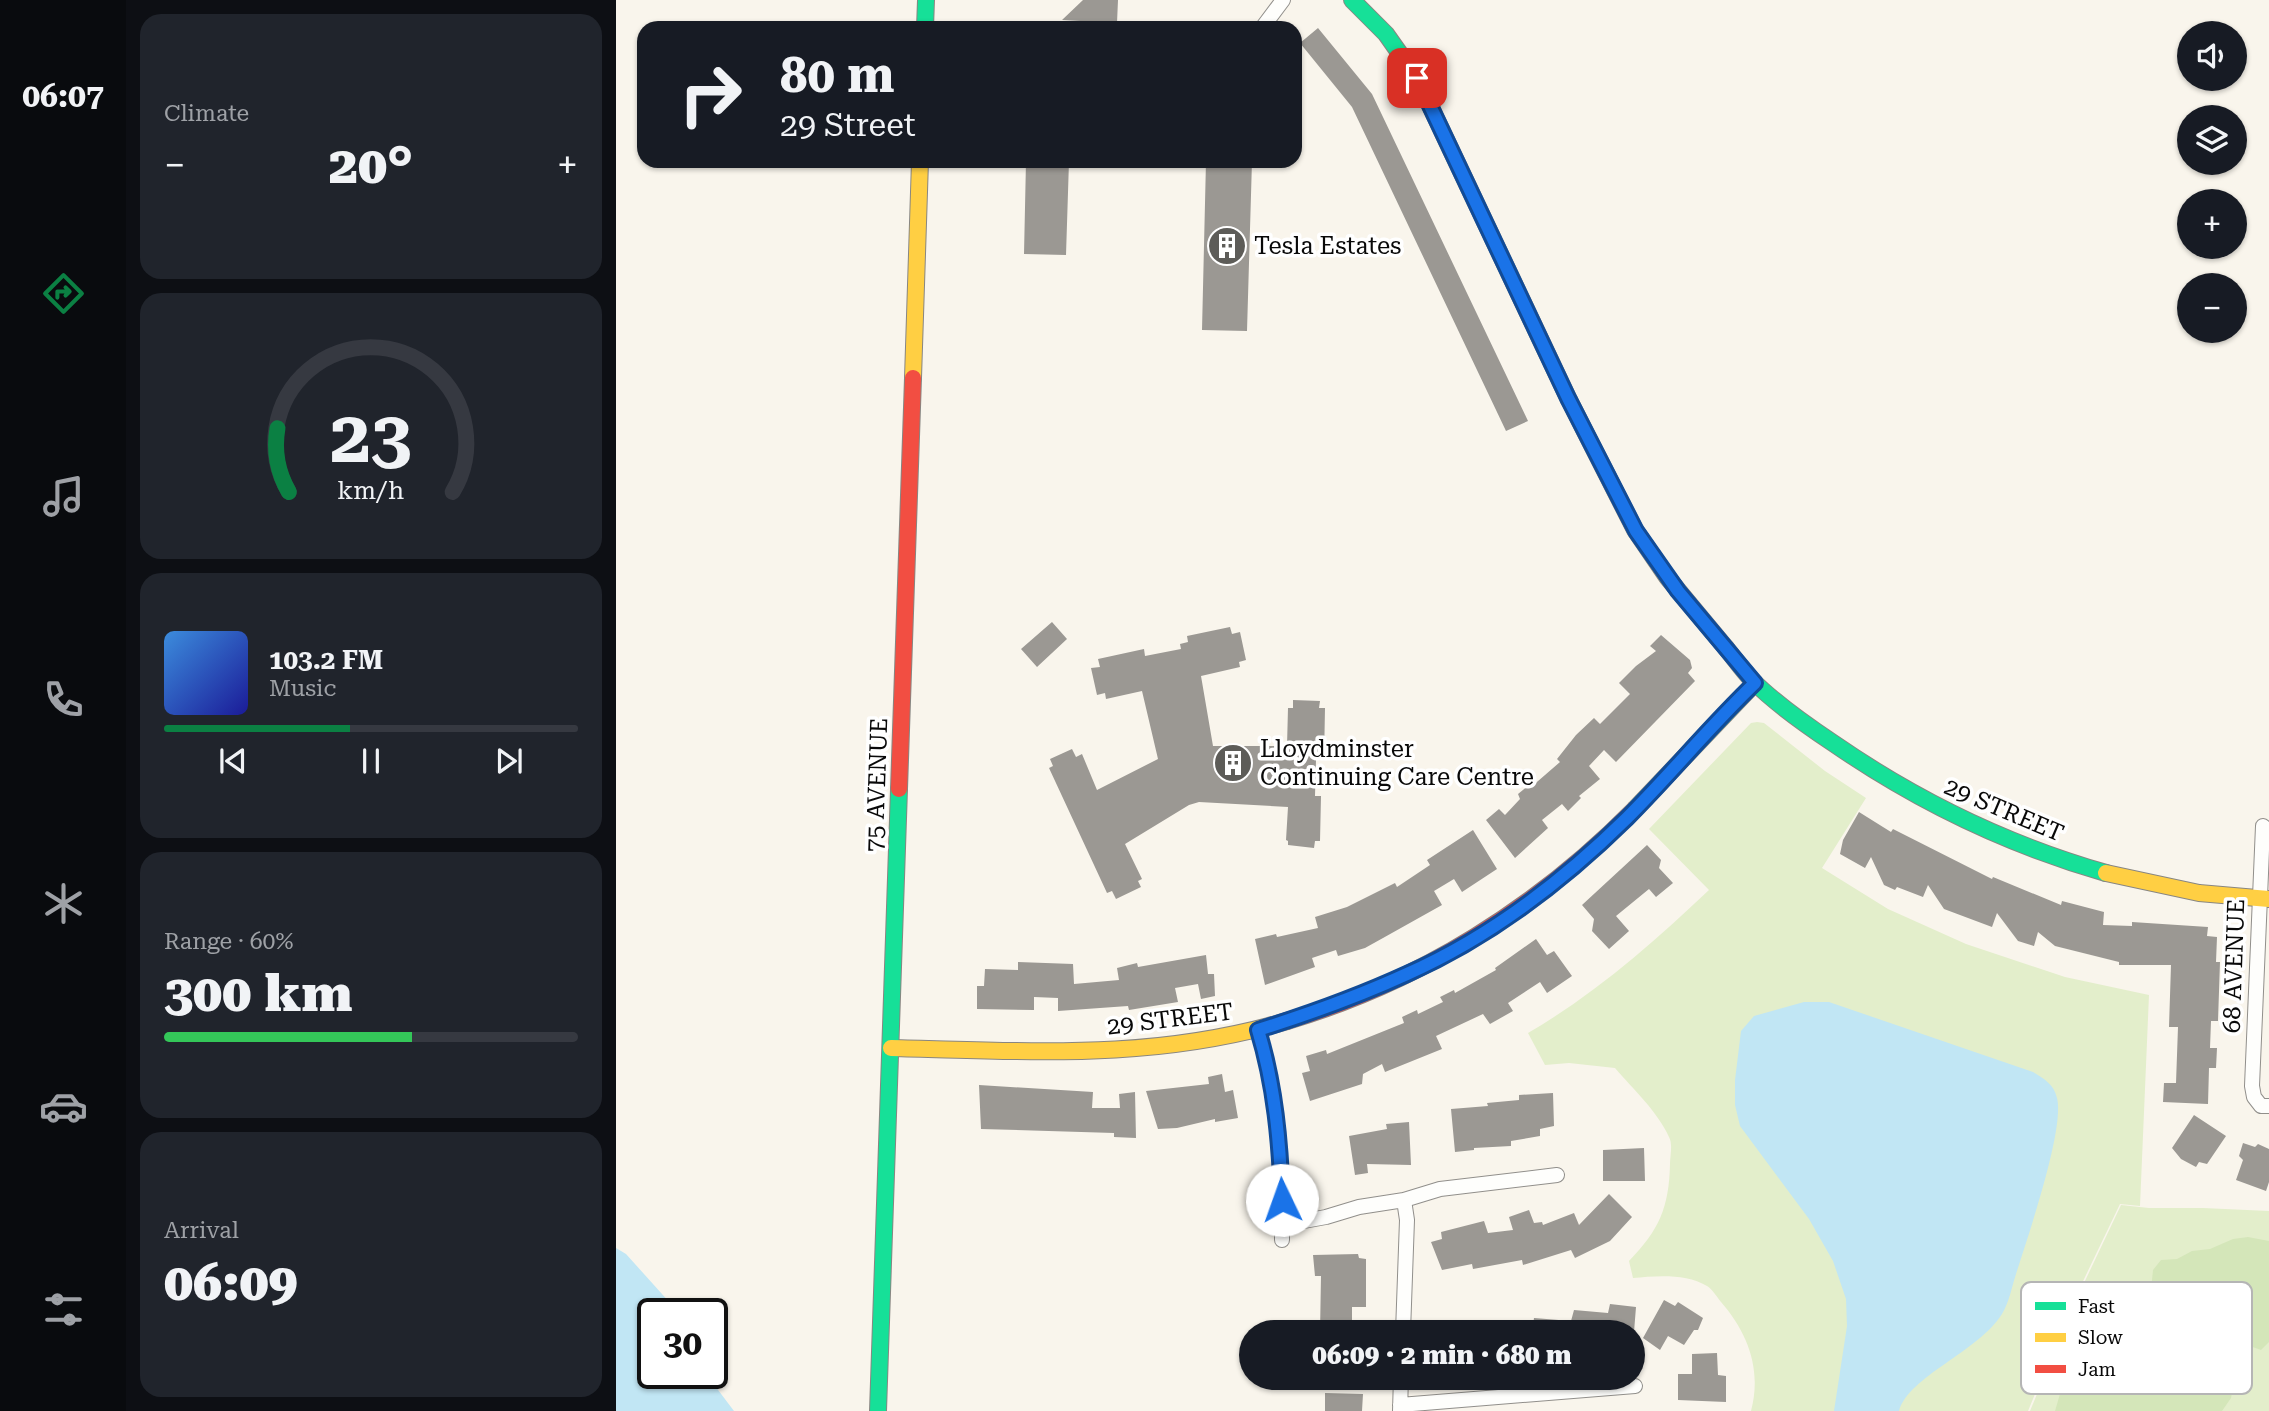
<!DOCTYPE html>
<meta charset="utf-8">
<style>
body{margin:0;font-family:"Roboto Serif",serif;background:#20242c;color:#f1f3f6;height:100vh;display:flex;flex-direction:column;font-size:26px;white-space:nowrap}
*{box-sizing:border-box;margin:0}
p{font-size:23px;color:#9ea1a6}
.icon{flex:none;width:38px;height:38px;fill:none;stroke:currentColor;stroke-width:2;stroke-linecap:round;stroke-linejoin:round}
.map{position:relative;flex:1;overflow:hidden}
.sheet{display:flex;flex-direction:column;gap:14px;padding:14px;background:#0d0f14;width:490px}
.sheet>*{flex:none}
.guide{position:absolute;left:21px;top:21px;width:665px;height:147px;border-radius:21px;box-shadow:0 2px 5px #0004;background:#171b24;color:#f1f3f6;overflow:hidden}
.controls{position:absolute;left:1561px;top:21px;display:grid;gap:14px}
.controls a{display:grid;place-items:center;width:70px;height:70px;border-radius:50%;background:#171b24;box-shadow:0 2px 5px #0004;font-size:35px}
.speed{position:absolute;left:21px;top:1298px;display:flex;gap:14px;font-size:35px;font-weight:700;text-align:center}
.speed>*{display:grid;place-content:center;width:91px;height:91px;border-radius:50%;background:#171b24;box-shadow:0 2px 5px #0004;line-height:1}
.speed .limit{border:4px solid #111;border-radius:10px;background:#fff;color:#111}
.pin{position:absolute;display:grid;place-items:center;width:60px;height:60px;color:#fff;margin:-30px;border-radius:14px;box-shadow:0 4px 10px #0006}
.me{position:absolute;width:77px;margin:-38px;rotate:357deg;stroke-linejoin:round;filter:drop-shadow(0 0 5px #0008)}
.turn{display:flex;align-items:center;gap:24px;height:147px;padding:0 28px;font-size:32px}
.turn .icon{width:91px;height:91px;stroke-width:2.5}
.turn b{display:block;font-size:49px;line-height:60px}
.big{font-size:52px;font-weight:800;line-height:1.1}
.sheet .tile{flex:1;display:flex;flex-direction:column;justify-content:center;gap:10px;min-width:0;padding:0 24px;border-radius:21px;background:#20242c}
.sheet .dial{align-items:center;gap:0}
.dial svg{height:182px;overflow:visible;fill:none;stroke:#363941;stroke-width:7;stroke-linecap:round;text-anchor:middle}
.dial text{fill:#f1f3f6;stroke:none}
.song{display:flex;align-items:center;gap:21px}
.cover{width:84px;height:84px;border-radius:10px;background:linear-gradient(135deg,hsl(210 70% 55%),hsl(240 70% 35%))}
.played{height:7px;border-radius:4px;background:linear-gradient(90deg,#0b8043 45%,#363941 45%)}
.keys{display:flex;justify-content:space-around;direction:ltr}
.heat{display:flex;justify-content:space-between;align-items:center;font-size:38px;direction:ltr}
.charge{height:10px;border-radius:5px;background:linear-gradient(90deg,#34c759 60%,#363941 0)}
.trip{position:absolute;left:623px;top:1320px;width:406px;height:70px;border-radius:35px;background:#171b24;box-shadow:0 2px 5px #0004;font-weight:800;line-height:70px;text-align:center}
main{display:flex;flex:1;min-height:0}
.tab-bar{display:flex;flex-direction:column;width:126px;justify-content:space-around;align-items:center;background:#090b0e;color:#9ea1a6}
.tab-bar .icon{width:49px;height:49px}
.tab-bar .on{color:#0b8043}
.tab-bar b{font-size:32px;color:#f1f3f6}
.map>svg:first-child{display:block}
.green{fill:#e3eecb}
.forest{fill:#d4e6b9}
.water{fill:#c1e6f4}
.building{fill:#9b9893}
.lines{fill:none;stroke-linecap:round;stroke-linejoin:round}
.street-casing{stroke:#918f8b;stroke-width:16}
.fast-casing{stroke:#888682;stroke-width:18}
.slow-casing{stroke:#888682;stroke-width:18}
.jam-casing{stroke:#888682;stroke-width:18}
.street{stroke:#fefefc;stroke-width:14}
.fast{stroke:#16e098;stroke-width:16}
.slow{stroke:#ffcf43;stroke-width:16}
.jam{stroke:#f24e42;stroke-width:16}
.route-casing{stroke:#114b97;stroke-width:18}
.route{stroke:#1a73e8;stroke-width:12}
.labels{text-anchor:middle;stroke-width:7;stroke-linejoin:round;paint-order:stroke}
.poi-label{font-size:24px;fill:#090909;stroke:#fff;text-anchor:start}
.street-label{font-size:24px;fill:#090909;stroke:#fff}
.key{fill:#fff;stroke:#b5b5b5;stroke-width:2}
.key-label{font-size:19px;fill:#090909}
</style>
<main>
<nav class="tab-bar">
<b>06:07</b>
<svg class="icon on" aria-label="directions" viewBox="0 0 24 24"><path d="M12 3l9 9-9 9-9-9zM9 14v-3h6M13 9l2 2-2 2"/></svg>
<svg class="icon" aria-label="music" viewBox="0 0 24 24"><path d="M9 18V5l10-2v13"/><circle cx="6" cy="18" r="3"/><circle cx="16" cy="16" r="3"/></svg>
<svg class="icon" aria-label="phone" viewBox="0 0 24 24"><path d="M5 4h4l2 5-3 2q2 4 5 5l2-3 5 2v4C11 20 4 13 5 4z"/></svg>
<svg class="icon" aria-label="climate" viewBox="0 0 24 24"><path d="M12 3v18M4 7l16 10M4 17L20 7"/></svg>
<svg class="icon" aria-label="car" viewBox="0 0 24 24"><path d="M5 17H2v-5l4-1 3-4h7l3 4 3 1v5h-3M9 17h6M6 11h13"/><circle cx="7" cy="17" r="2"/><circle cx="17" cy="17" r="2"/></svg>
<svg class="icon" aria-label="filters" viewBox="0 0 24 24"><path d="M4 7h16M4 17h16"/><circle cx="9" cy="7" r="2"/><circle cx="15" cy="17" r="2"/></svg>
</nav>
<section class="sheet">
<div class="tile"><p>Climate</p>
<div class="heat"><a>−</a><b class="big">20°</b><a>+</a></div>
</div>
<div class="tile dial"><svg viewBox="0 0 100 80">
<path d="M14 69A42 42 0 1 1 86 69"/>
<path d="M14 69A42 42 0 0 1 9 41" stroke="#0b8043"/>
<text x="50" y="56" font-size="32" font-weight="700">23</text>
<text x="50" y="72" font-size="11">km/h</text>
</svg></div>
<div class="tile">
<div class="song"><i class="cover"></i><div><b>103.2 FM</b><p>Music</p></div></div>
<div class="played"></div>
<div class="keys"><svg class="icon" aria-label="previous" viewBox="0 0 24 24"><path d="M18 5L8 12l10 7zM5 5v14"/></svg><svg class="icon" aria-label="pause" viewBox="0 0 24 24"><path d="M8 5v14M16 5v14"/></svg><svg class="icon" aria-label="next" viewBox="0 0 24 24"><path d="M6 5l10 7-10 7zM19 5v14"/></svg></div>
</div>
<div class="tile"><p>Range · 60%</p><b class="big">300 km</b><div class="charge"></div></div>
<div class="tile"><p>Arrival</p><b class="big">06:09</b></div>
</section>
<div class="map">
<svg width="1653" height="1411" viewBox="0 0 1653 1411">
<rect width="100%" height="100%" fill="#f9f5ec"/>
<path class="green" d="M 1141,722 L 1148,723 L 1209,771 L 1250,798 L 1206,868 L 1272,909 L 1350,944 L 1449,977 L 1533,995 L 1524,1206 L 1504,1204 L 1458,1300 L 1412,1411 L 1135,1411 C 1146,1370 1132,1333 1105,1302 C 1101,1297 1096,1289 1091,1286 C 1070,1273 1039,1276 1017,1278 L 1013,1261 C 1043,1230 1053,1208 1054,1164 C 1054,1156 1057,1144 1053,1137 C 1042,1112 1017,1089 999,1068 L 953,1063 L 929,1065 L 912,1033 C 979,994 1037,943 1093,890 L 1033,829 L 1135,723 Z
M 1505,1205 L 1533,1208 L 1587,1208 L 1653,1211 L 1653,1411 L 1414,1411 L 1459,1302 Z"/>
<path class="forest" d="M 1632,1237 L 1653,1241 L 1653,1342 L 1645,1350 L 1623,1342 L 1611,1324 L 1587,1309 L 1562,1307 L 1544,1299 L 1535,1290 L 1537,1270 L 1545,1260 L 1561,1259 L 1576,1251 L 1594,1249 L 1617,1239 Z
M 1478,1302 L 1500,1304 L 1544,1327 L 1573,1335 L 1585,1341 L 1612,1367 L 1619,1378 L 1615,1398 L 1606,1411 L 1439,1411 L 1449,1377 Z"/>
<path class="water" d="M 1188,1002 L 1213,1002 L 1417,1072 C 1428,1079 1438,1084 1441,1098 C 1449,1129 1411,1239 1400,1274 C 1396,1286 1393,1303 1386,1314 C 1362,1352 1293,1376 1283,1411 L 1218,1411 L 1231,1326 L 1230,1299 L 1217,1261 L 1193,1219 L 1124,1126 L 1119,1105 L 1119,1080 L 1125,1031 L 1138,1016 Z
M 0,1248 L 10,1254 L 64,1314 L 37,1314 L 37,1374 L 90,1374 L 118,1411 L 0,1411 Z"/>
<path class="building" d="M 467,0 L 502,0 L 501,23 L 446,20 Z
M 702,28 L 756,94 L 912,421 L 890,431 L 736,107 L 684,43 Z
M 410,161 L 453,161 L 450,255 L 408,254 Z
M 590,161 L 636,161 L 631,331 L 586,330 Z
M 436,622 L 451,639 L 421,667 L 405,649 Z
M 614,627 L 616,634 L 624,632 L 630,660 L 623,662 L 624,667 L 585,676 L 597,746 L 671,746 L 672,708 L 677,708 L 677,700 L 704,701 L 703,708 L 709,708 L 708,760 L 700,760 L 699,796 L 705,796 L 704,841 L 699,841 L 698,848 L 672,845 L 672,841 L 670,840 L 672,807 L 583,802 L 573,805 L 509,844 L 526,879 L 522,881 L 525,887 L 500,899 L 496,891 L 491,893 L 433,768 L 437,766 L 434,759 L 456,749 L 460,757 L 466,754 L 481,790 L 542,759 L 526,691 L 490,699 L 489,693 L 481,695 L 475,668 L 484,667 L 482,659 L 528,649 L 529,656 L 565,649 L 564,644 L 572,642 L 571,636 Z
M 1045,635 L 1074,660 L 1076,668 L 1072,673 L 1079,681 L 1000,762 L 988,750 L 973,766 L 984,779 L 963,796 L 965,798 L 952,811 L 946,804 L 926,820 L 932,828 L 899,858 L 870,820 L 883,809 L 889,815 L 904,799 L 902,794 L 912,786 L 914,788 L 944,762 L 941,759 L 960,735 L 978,718 L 984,724 L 1014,694 L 1003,683 L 1020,666 L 1040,651 L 1034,646 Z
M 1243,812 L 1275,832 L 1277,829 L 1376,879 L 1377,877 L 1445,905 L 1446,901 L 1488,912 L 1487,925 L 1516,926 L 1516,922 L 1592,927 L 1591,936 L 1601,937 L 1600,962 L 1604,962 L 1602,1021 L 1595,1021 L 1594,1048 L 1601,1048 L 1600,1068 L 1593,1068 L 1592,1104 L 1547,1102 L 1548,1083 L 1560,1083 L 1562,1027 L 1553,1027 L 1555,965 L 1503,965 L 1503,962 L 1439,946 L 1422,932 L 1418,946 L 1402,941 L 1381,913 L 1376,927 L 1328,909 L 1312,885 L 1307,897 L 1281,887 L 1279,890 L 1268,885 L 1255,857 L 1249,868 L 1224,854 L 1227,840 Z
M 857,830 L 881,869 L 846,892 L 838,879 L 818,891 L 826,905 L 767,938 L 749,948 L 722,956 L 720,950 L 696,958 L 699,967 L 649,985 L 639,939 L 660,934 L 661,937 L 702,928 L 699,917 L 731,907 L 779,883 L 781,887 L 814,865 L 811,860 Z
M 1031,845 L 1045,860 L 1043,868 L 1057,883 L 1040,897 L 1033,889 L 1000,916 L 1013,931 L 993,949 L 976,931 L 978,919 L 966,905 Z
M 920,939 L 931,955 L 938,951 L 956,976 L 931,993 L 924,982 L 892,1003 L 897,1011 L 874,1024 L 867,1014 L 820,1036 L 826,1049 L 769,1072 L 766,1064 L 747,1074 L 746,1084 L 694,1101 L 686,1073 L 694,1071 L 690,1056 L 710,1050 L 711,1054 L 788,1023 L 786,1017 L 801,1010 L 802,1014 L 827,1002 L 824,997 L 838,990 L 839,993 L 880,970 L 879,968 Z
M 590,955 L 592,974 L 598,974 L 599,996 L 585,999 L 582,984 L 559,988 L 562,1002 L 513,1010 L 512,1006 L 442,1011 L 442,998 L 418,997 L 418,1010 L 361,1009 L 361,986 L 368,986 L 369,969 L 402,970 L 402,962 L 457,964 L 458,984 L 503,980 L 501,968 L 521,963 L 522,967 Z
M 606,1074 L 609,1092 L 617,1090 L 622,1118 L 599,1122 L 599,1119 L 561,1128 L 542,1129 L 530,1091 L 593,1084 L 592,1077 Z
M 363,1085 L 477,1092 L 476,1108 L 504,1108 L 503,1094 L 519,1092 L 520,1138 L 498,1137 L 498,1133 L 365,1129 Z
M 937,1093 L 938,1126 L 924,1129 L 924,1136 L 895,1141 L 895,1146 L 858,1148 L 858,1150 L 839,1152 L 835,1109 L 872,1106 L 871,1103 L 903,1100 L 903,1095 Z
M 1578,1115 L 1610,1136 L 1591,1164 L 1583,1162 L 1580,1167 L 1565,1159 L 1556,1148 Z
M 793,1122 L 795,1165 L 751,1164 L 752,1173 L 739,1175 L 733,1136 L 771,1129 L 770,1124 Z
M 1627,1143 L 1639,1147 L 1642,1144 L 1653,1149 L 1653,1182 L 1650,1191 L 1620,1180 L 1627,1160 L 1623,1156 Z
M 1028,1148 L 1029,1181 L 987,1181 L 987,1150 Z
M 993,1194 L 1016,1217 L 994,1241 L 959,1258 L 955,1250 L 907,1265 L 906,1260 L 857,1269 L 856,1264 L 826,1270 L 815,1242 L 826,1239 L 825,1232 L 868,1221 L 872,1233 L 897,1230 L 893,1217 L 913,1210 L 918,1223 L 926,1222 L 927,1225 L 958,1213 L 963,1225 Z
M 742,1254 L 743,1258 L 750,1259 L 750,1307 L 736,1307 L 736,1332 L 704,1332 L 705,1276 L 699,1276 L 697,1255 Z
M 1048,1300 L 1059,1306 L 1062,1302 L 1087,1318 L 1082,1330 L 1078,1330 L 1068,1345 L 1052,1336 L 1044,1350 L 1027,1338 Z
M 994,1304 L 1020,1307 L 1018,1332 L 916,1332 L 918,1318 L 955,1321 L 958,1310 L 992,1313 Z
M 1101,1353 L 1102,1375 L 1110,1376 L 1110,1402 L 1062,1400 L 1062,1374 L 1076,1374 L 1076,1354 Z
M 709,1393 L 747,1394 L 746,1411 L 709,1411 Z"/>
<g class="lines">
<defs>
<path id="street" d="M 646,28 L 667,0
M 1647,826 L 1636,1086 L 1638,1097 L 1645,1106 L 1653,1106
M 642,1030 C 663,1098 666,1169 666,1240
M 666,1225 L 710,1217 L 743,1207 L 788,1200 L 824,1189 L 941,1175
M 787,1332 L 791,1220 L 788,1200
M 784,1405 L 1019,1386
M 784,1411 L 785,1377"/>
<path id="fast" d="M 736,0 L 770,34 L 801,78 L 953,400
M 309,28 L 310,0
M 1110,648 C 1119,659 1127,671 1137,681 C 1160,704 1190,725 1217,743 C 1301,801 1392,845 1490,873
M 1019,809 L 1139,683
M 262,1411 L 283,789"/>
<path id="slow" d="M 297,378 L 304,161
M 953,400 L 1019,530 L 1051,577 L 1110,648
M 1490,873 L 1583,893 L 1653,899
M 275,1048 C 415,1051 534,1061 671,1021"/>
<path id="jam" d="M 283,789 L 297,378
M 671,1021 C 804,982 922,907 1019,809"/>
</defs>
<use href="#street" class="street-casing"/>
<use href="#fast" class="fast-casing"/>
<use href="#slow" class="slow-casing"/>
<use href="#jam" class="jam-casing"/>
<use href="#street" class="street"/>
<use href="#fast" class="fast"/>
<use href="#slow" class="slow"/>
<use href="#jam" class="jam"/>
</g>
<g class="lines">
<defs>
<path id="route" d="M 666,1200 C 664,1142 659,1086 642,1030 C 693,1014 743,996 791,974 C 872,938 948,880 1011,818 C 1055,774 1094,726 1139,683 L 1062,591 L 1020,531 L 952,398 L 801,78"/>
</defs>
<use href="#route" class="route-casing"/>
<use href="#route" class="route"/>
</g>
<defs>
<symbol id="building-disc" viewBox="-11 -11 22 22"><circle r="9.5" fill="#5d5c58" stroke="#fff"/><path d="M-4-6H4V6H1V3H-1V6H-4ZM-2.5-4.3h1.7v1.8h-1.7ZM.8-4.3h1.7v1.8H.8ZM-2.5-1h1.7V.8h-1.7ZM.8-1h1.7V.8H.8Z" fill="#fff"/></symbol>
</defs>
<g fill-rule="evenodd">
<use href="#building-disc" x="589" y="224" width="44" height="44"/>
<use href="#building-disc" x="595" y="741" width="44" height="44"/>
</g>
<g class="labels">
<g class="poi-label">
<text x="638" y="254">Tesla Estates</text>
<text x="644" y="757">Lloydminster<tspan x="644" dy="28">Continuing Care Centre</tspan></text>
</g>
<g class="street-label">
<text transform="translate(261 785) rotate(-88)" y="8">75 AVENUE</text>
<text transform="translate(1388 810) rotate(23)" y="8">29 STREET</text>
<text transform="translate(1618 966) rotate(-88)" y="8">68 AVENUE</text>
<text transform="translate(554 1019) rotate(-7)" y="8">29 STREET</text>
</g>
</g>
<rect x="1405" y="1282" width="231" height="112" rx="10" class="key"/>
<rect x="1419" y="1302" width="31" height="8" fill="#16e098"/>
<rect x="1419" y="1333" width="31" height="9" fill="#ffcf43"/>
<rect x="1419" y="1365" width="31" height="8" fill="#f24e42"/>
<g class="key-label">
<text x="1462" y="1313">Fast</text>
<text x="1462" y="1344">Slow</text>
<text x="1462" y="1376">Jam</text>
</g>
</svg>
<div class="controls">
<a><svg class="icon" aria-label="sound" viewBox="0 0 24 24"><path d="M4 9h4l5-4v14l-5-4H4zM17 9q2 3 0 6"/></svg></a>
<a><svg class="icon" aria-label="layers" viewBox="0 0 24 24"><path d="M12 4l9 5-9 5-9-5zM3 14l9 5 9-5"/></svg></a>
<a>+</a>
<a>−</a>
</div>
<div class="speed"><div class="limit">30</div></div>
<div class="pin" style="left:801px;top:78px;background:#d93025"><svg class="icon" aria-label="arrive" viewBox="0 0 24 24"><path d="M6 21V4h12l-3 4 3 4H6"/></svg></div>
<svg class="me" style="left:666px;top:1200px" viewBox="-20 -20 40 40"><circle r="19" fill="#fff"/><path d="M0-13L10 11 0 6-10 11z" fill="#1a73e8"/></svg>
<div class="trip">06:09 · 2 min · 680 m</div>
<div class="guide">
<div class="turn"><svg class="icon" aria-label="right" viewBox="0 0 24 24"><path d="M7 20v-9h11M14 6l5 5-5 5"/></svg><div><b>80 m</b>29 Street</div></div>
</div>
</div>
</main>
